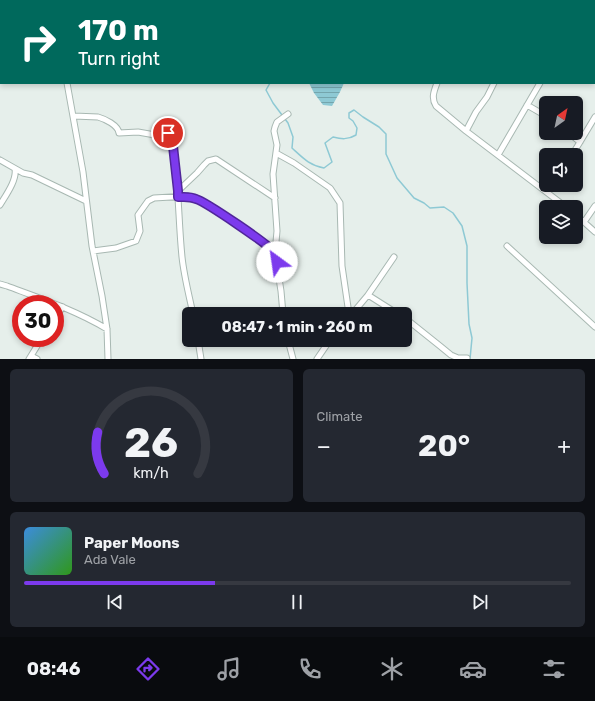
<!DOCTYPE html>
<meta charset="utf-8">
<style>
body{margin:0;font-family:Rubik,sans-serif;background:#242831;color:#f1f3f6;height:100vh;display:flex;flex-direction:column;font-size:15px;white-space:nowrap}
*{box-sizing:border-box;margin:0}
p{font-size:13px;color:#9ea1a6}
.icon{flex:none;width:22px;height:22px;fill:none;stroke:currentColor;stroke-width:2;stroke-linecap:round;stroke-linejoin:round}
.map{position:relative;height:359px;overflow:hidden}
.side{display:flex;flex-direction:column;gap:10px;padding:10px;background:#0d0f14;flex:1}
.side>*{flex:none}
.top-card{position:absolute;left:0px;top:0px;width:595px;height:84px;box-shadow:0 2px 6px #0003;background:#00695c;color:#fff;overflow:hidden}
.needle{width:26px;rotate:33deg}
.tools{position:absolute;left:539px;top:96px;display:grid;gap:8px}
.tools a{display:grid;place-items:center;width:44px;height:44px;border-radius:6px;background:#171b24;box-shadow:0 2px 6px #0003;font-size:20px}
.speed{position:absolute;left:12px;top:295px;display:flex;gap:8px;font-size:20px;font-weight:700;text-align:center}
.speed>*{display:grid;place-content:center;width:52px;height:52px;border-radius:50%;background:#171b24;box-shadow:0 2px 6px #0003;line-height:1}
.speed .limit{border:6px solid #d22;background:#fff;color:#111}
.pin{position:absolute;display:grid;place-items:center;width:34px;height:34px;color:#fff;margin:-17px;border:2px solid #fff;border-radius:50%;box-shadow:0 1px 4px #0007}
.me{position:absolute;width:44px;margin:-22px;rotate:329deg;stroke-linejoin:round;filter:drop-shadow(0 0 3px #0008)}
.turn{display:flex;align-items:center;gap:14px;height:84px;padding:0 12px;font-size:18px}
.turn .icon{width:52px;height:52px;stroke-width:2.5}
.turn b{display:block;font-size:28px;line-height:34px}
.big{font-size:30px;font-weight:700;line-height:1.1}
.side .tile{flex:1;display:flex;flex-direction:column;justify-content:center;gap:6px;min-width:0;padding:0 14px;border-radius:6px;background:#242831}
.side .dial{align-items:center;gap:0}
.dial svg{height:104px;overflow:visible;fill:none;stroke:#363941;stroke-width:7;stroke-linecap:round;text-anchor:middle}
.dial text{fill:#f1f3f6;stroke:none}
.song{display:flex;align-items:center;gap:12px}
.cover{width:48px;height:48px;border-radius:6px;background:linear-gradient(135deg,hsl(210 70% 55%),hsl(110 70% 35%))}
.played{height:4px;border-radius:2px;background:linear-gradient(90deg,#7c3aed 35%,#363941 35%)}
.keys{display:flex;justify-content:space-around;direction:ltr}
.heat{display:flex;justify-content:space-between;align-items:center;font-size:22px;direction:ltr}
.side .tiles{flex:1;display:grid;gap:10px;grid-template-columns:1fr 1fr}
.tile:last-child{grid-column:span 2}
.trip{position:absolute;left:182px;top:307px;width:230px;height:40px;border-radius:6px;background:#171b24;box-shadow:0 2px 6px #0003;font-weight:700;line-height:40px;text-align:center}
.dock{display:flex;height:64px;justify-content:space-around;align-items:center;background:#090b0e;color:#9ea1a6}
.dock .icon{width:28px;height:28px}
.dock .on{color:#7c3aed}
.dock b{font-size:18px;color:#f1f3f6}
.map>svg:first-child{display:block}
.water{fill:url(#water-rules)}
.lines{fill:none;stroke-linecap:round;stroke-linejoin:round}
.stream{stroke:#8ec9d4;stroke-width:1.5}
.street-casing{stroke:#a8b8b2;stroke-width:7}
.street{stroke:#fff;stroke-width:5}
.route-casing{stroke:#51269a;stroke-width:10}
.route{stroke:#7c3aed;stroke-width:7}
</style>
<div class="map">
<svg width="595" height="359" viewBox="0 0 595 359">
<defs>
<pattern id="water-rules" width="6" height="5" patternUnits="userSpaceOnUse"><rect width="6" height="5" fill="#8ec9d4"/><path d="M0 2.5h6" fill="none" stroke="#74a5ad"/></pattern>
</defs>
<rect width="100%" height="100%" fill="#e6efeb"/>
<path class="water" d="M 309,83 L 344,83 L 340,92 L 332,106 L 323,105 L 314,93 Z"/>
<g class="lines">
<path class="stream" d="M 91,0 L 92,1
M 233,0 L 235,1
M 161,1 L 162,0
M 270,83 L 266,90 L 273,103 L 288,123 L 293,137 L 292,148 C 303,158 309,165 324,168 L 332,162 L 325,143 L 333,137 C 341,139 348,140 356,135 L 357,128 L 353,121 L 349,118 L 349,113 L 354,110 L 363,117 L 379,127 L 386,134 L 386,154 L 397,178 L 414,198 L 424,203 L 430,208 L 444,207 L 453,213 L 462,226 L 467,246 L 467,283 L 469,324 L 472,338 L 470,359"/>
<defs>
<path id="street" d="M 413,1 L 413,0
M 474,1 L 474,0
M 526,1 L 526,0
M 565,1 L 566,0
M 0,28 L 1,29
M 594,76 L 595,77
M 67,83 L 83,172 L 92,246 L 102,296 L 107,329 L 108,359
M 437,83 C 434,91 431,98 436,106 L 466,131 L 566,207
M 527,105 L 546,116
M 74,116 L 98,117 C 105,119 118,125 119,133 L 138,132 L 155,135 L 168,133 L 171,138 C 179,177 178,217 182,257 C 184,276 189,295 193,314
M 466,131 L 476,112 L 487,97 L 494,83
M 569,133 L 580,142
M 276,153 L 294,163 L 330,188 L 340,203 L 342,266 L 349,314
M 498,155 L 540,83
M 572,155 L 580,142 L 595,117
M 0,160 L 23,173 L 32,175 L 86,201
M 178,191 L 197,173 L 204,165 L 208,161 L 216,159 L 275,198
M 547,192 L 551,185
M 0,205 C 6,195 17,180 15,169
M 576,215 L 595,232
M 584,222 L 595,206
M 507,246 L 595,327
M 93,251 L 116,248 L 136,241 L 140,231 L 138,215 L 148,201 L 154,198 L 188,196 L 197,199 L 235,223 L 269,247 L 275,253
M 0,284 L 7,286 C 42,299 75,310 107,329
M 368,295 L 398,314
M 283,314 L 281,291 L 275,253 L 277,231 L 273,174 L 277,145 L 274,131 L 275,127 L 277,122 L 288,114
M 352,314 L 368,295 L 394,257
M 55,317 L 63,307
M 405,318 L 440,346 L 451,355 L 458,358 L 467,358
M 198,340 L 201,359
M 288,340 L 293,359
M 31,356 L 37,359
M 29,359 L 42,338
M 317,359 L 330,340"/>
</defs>
<use href="#street" class="street-casing"/>
<use href="#street" class="street"/>
</g>
<g class="lines">
<defs>
<path id="route" d="M 168,133 L 171,138 L 173,146 L 178,191 L 178,197 C 184,197 190,196 196,199 C 206,202 271,246 275,253 C 276,255 276,259 277,262"/>
</defs>
<use href="#route" class="route-casing"/>
<use href="#route" class="route"/>
</g>
</svg>
<div class="tools">
<a><svg class="needle" viewBox="-14 -14 28 28"><path d="M0-13l5 13h-10z" fill="#e53935"/><path d="M0 13l5-13h-10z" fill="#9ea1a6"/></svg></a>
<a><svg class="icon" aria-label="sound" viewBox="0 0 24 24"><path d="M4 9h4l5-4v14l-5-4H4zM17 9q2 3 0 6"/></svg></a>
<a><svg class="icon" aria-label="layers" viewBox="0 0 24 24"><path d="M12 4l9 5-9 5-9-5zM3 14l9 5 9-5"/></svg></a>
</div>
<div class="speed"><div class="limit">30</div></div>
<div class="pin" style="left:168px;top:133px;background:#d93025"><svg class="icon" aria-label="arrive" viewBox="0 0 24 24"><path d="M6 21V4h12l-3 4 3 4H6"/></svg></div>
<svg class="me" style="left:277px;top:262px" viewBox="-20 -20 40 40"><circle r="19" fill="#fff"/><path d="M0-13L10 11 0 6-10 11z" fill="#7c3aed"/></svg>
<div class="trip">08:47 · 1 min · 260 m</div>
<div class="top-card">
<div class="turn"><svg class="icon" aria-label="right" viewBox="0 0 24 24"><path d="M7 20v-9h11M14 6l5 5-5 5"/></svg><div><b>170 m</b>Turn right</div></div>
</div>
</div>
<section class="side">
<div class="tiles">
<div class="tile dial"><svg viewBox="0 0 100 80">
<path d="M14 69A42 42 0 1 1 86 69"/>
<path d="M14 69A42 42 0 0 1 9 37" stroke="#7c3aed"/>
<text x="50" y="56" font-size="32" font-weight="700">26</text>
<text x="50" y="72" font-size="11">km/h</text>
</svg></div>
<div class="tile"><p>Climate</p>
<div class="heat"><a>−</a><b class="big">20°</b><a>+</a></div>
</div>
<div class="tile">
<div class="song"><i class="cover"></i><div><b>Paper Moons</b><p>Ada Vale</p></div></div>
<div class="played"></div>
<div class="keys"><svg class="icon" aria-label="previous" viewBox="0 0 24 24"><path d="M18 5L8 12l10 7zM5 5v14"/></svg><svg class="icon" aria-label="pause" viewBox="0 0 24 24"><path d="M8 5v14M16 5v14"/></svg><svg class="icon" aria-label="next" viewBox="0 0 24 24"><path d="M6 5l10 7-10 7zM19 5v14"/></svg></div>
</div>
</div>
</section>
<nav class="dock">
<b>08:46</b>
<svg class="icon on" aria-label="directions" viewBox="0 0 24 24"><path d="M12 3l9 9-9 9-9-9zM9 14v-3h6M13 9l2 2-2 2"/></svg>
<svg class="icon" aria-label="music" viewBox="0 0 24 24"><path d="M9 18V5l10-2v13"/><circle cx="6" cy="18" r="3"/><circle cx="16" cy="16" r="3"/></svg>
<svg class="icon" aria-label="phone" viewBox="0 0 24 24"><path d="M5 4h4l2 5-3 2q2 4 5 5l2-3 5 2v4C11 20 4 13 5 4z"/></svg>
<svg class="icon" aria-label="climate" viewBox="0 0 24 24"><path d="M12 3v18M4 7l16 10M4 17L20 7"/></svg>
<svg class="icon" aria-label="car" viewBox="0 0 24 24"><path d="M5 17H2v-5l4-1 3-4h7l3 4 3 1v5h-3M9 17h6M6 11h13"/><circle cx="7" cy="17" r="2"/><circle cx="17" cy="17" r="2"/></svg>
<svg class="icon" aria-label="filters" viewBox="0 0 24 24"><path d="M4 7h16M4 17h16"/><circle cx="9" cy="7" r="2"/><circle cx="15" cy="17" r="2"/></svg>
</nav>
